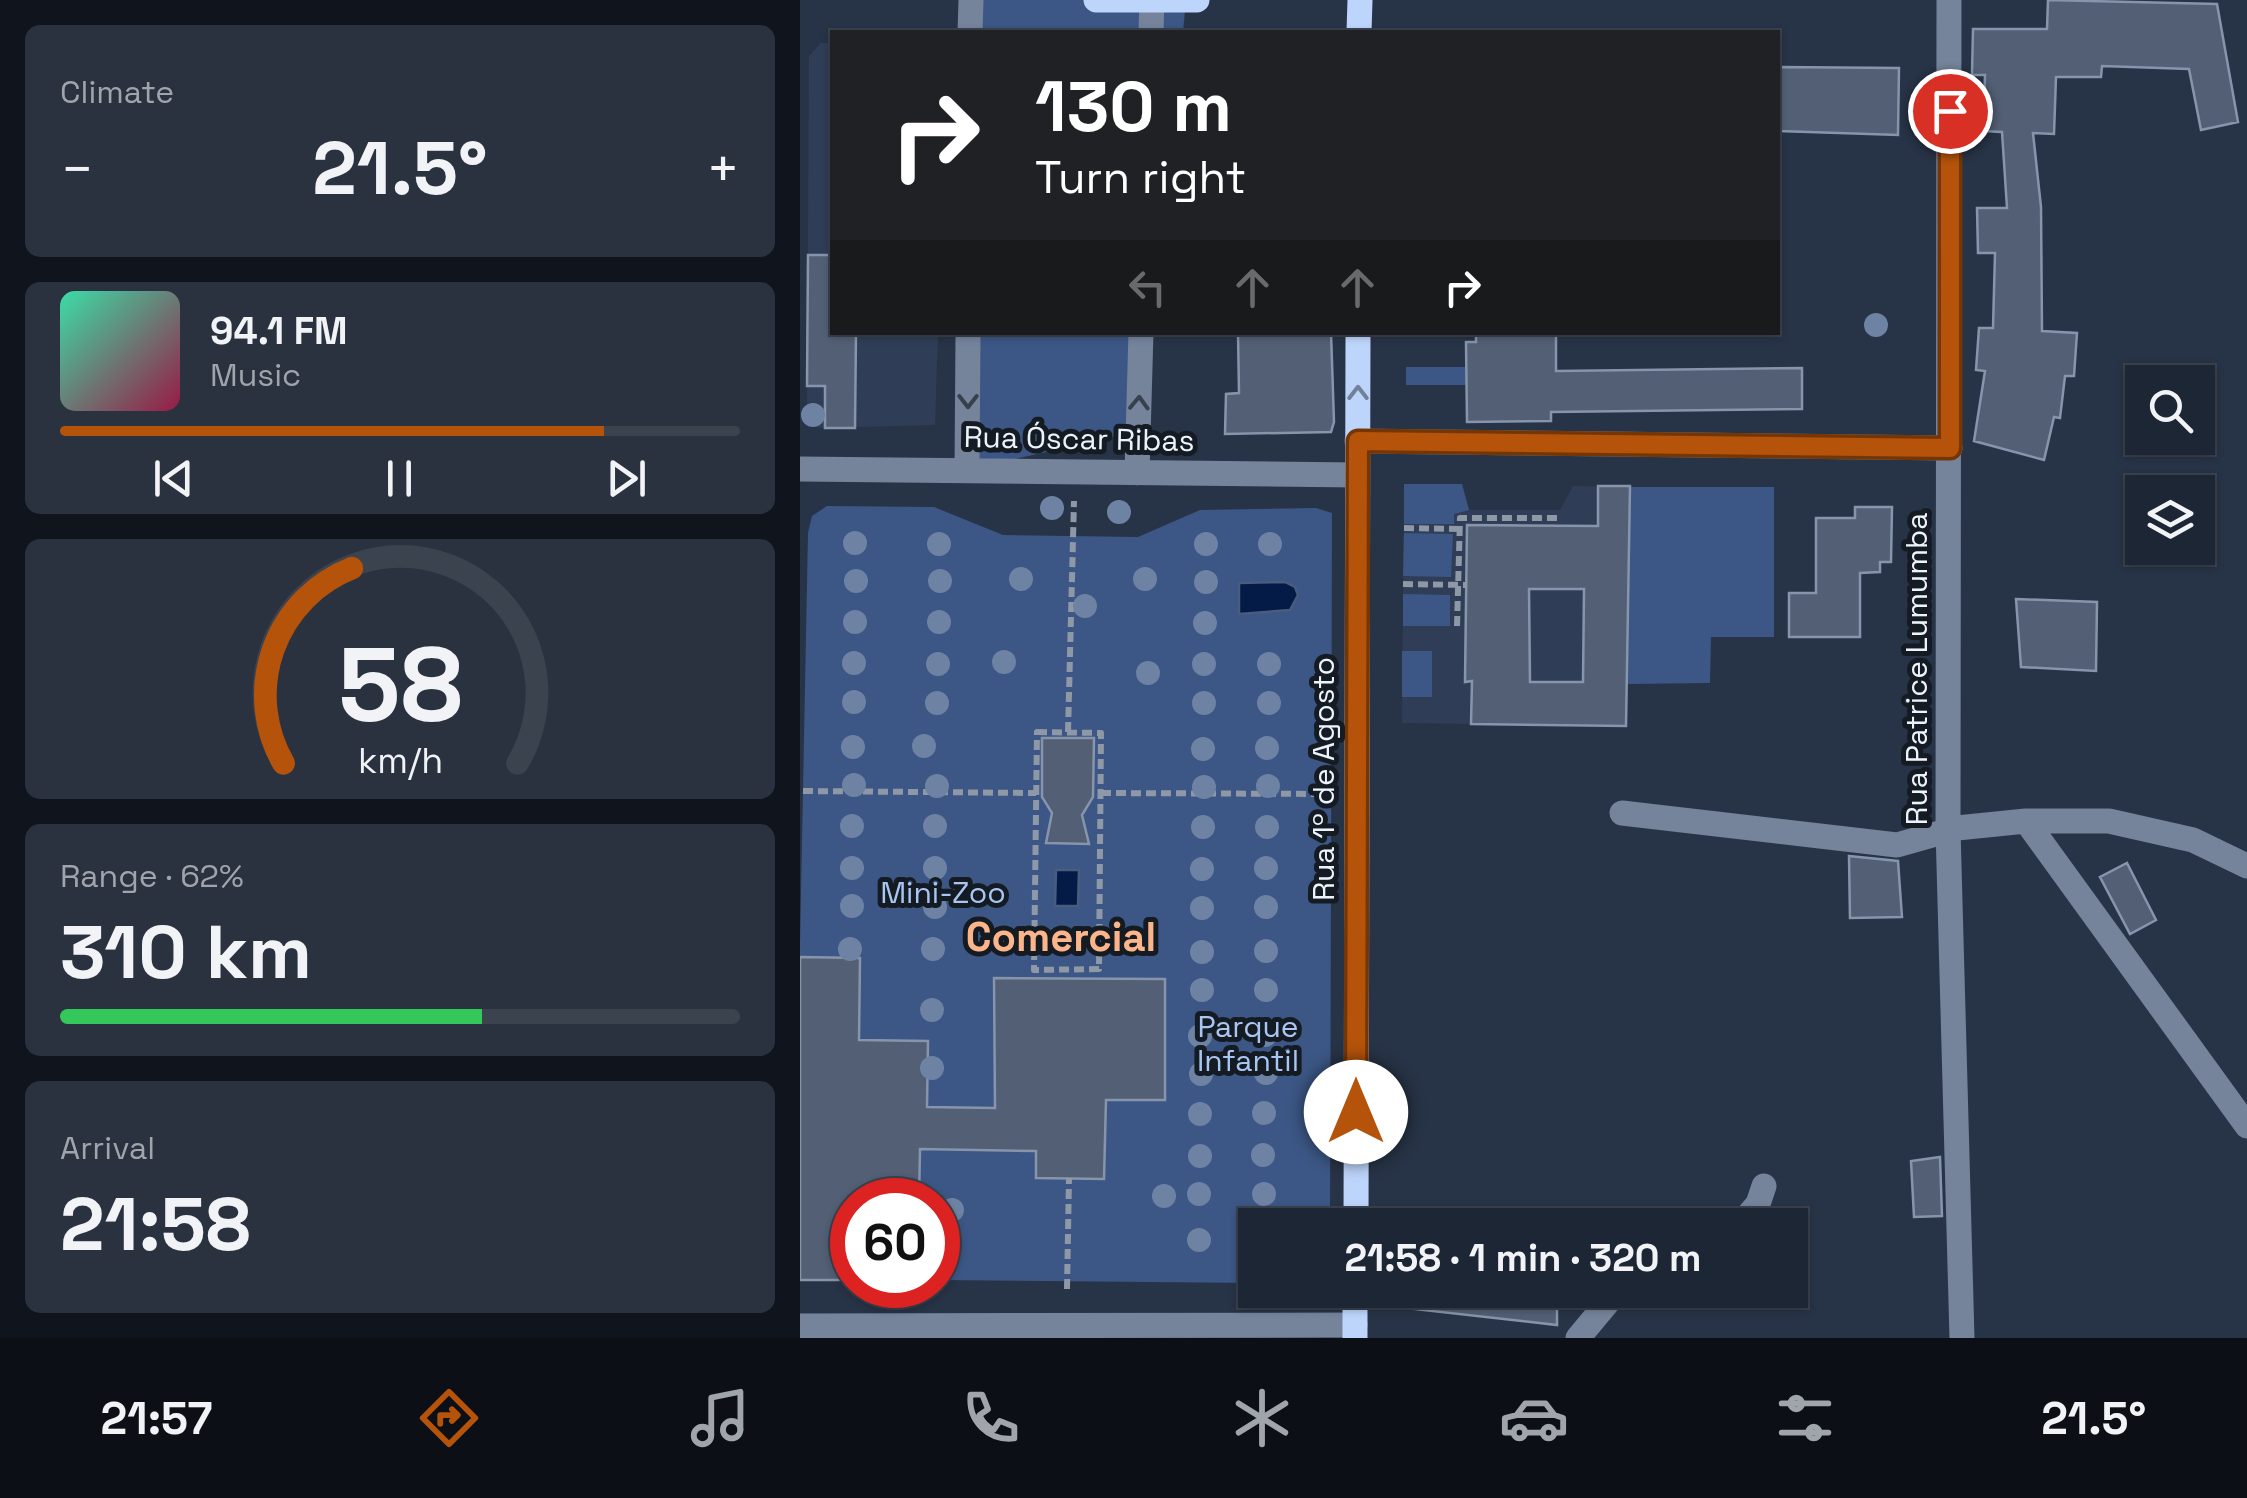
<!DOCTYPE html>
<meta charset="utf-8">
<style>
body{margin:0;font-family:"Space Grotesk",sans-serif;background:#2a3240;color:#f1f3f6;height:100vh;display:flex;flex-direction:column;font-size:38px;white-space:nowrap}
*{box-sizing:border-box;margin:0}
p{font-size:32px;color:#a0a5ac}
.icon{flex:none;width:55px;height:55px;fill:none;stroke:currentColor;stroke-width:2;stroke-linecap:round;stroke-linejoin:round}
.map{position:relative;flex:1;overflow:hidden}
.details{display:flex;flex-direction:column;gap:25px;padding:25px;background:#10151d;width:800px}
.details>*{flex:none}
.banner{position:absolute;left:30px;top:30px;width:950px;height:305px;border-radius:0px;box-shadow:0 2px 8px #0004,0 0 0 2px #3b434f;background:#202124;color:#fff;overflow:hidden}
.tools{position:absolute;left:1325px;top:365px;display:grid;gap:20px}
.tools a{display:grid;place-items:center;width:90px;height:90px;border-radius:0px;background:#1d2634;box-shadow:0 2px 8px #0004,0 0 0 2px #3b434f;font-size:50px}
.speed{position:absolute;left:30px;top:1178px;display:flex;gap:20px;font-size:50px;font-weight:700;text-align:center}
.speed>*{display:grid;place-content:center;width:130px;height:130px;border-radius:50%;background:#1d2634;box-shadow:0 2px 8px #0004,0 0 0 2px #3b434f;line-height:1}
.speed .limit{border:15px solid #d22;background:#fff;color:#111}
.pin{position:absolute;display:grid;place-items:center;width:85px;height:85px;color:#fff;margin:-42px;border:5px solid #fff;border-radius:50%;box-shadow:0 2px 10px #0007}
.me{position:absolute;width:110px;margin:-55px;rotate:0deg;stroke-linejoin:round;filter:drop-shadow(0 0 8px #0008)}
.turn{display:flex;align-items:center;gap:35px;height:210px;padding:0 40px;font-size:45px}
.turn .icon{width:130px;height:130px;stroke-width:2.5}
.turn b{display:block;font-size:70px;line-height:85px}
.lanes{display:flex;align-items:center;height:95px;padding:0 40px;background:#0003;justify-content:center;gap:50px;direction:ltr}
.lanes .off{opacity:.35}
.big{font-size:75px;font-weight:700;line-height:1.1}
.details .card{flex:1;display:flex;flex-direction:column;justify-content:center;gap:15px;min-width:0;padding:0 35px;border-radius:15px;background:#2a3240}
.details .dial{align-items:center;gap:0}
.dial svg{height:260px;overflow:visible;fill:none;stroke:#3b434f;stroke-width:7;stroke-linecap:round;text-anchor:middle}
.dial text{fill:#f1f3f6;stroke:none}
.song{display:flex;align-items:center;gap:30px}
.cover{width:120px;height:120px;border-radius:15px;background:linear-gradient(135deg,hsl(160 70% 55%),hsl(340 70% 35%))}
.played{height:10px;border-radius:5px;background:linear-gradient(90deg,#b45309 80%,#3b434f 80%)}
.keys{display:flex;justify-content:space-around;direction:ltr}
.heat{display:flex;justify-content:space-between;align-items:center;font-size:55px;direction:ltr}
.charge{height:15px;border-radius:8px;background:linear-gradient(90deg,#34c759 62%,#3b434f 0)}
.trip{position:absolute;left:438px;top:1208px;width:570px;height:100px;border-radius:0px;background:#1d2634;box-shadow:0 2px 8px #0004,0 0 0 2px #3b434f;font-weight:700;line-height:100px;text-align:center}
.menu{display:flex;height:160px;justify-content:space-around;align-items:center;background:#0c0f15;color:#a0a5ac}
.menu .icon{width:70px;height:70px}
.menu .current{color:#b45309}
.menu b{font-size:45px;color:#f1f3f6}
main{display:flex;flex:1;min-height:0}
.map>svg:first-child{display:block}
.built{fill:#2f3e56}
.green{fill:#3c5785}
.water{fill:#031b46;stroke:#495c7d;stroke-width:2.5}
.building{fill:#525f74;stroke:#8795ac;stroke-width:2.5;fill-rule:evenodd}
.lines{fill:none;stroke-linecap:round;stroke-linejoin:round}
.path{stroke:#8e98a6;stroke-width:6;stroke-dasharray:10 5;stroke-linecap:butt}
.minor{stroke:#75849b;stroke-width:25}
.major{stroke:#bdd4fb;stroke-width:25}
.tree{fill:#6e83a4}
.oneway{stroke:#71819a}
.oneway2{stroke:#37404d}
.route-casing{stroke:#753606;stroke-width:25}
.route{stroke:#b45309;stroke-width:18}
.labels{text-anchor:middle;stroke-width:10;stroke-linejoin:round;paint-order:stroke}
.street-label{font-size:30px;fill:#ecf3fd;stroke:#151b23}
.park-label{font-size:30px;fill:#a9c5f1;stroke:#151b23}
.district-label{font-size:40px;font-weight:bold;fill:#fcb48b;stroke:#151b23}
</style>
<main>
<section class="details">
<div class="card"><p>Climate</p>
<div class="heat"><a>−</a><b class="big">21.5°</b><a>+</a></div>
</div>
<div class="card">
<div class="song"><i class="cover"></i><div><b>94.1 FM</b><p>Music</p></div></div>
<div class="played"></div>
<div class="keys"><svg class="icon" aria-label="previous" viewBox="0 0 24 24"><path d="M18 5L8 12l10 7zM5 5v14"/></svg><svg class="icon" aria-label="pause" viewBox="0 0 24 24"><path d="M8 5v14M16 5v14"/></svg><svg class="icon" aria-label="next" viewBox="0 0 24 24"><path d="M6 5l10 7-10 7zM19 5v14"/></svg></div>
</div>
<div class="card dial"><svg viewBox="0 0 100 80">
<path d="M14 69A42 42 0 1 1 86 69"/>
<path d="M14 69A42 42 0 0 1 35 9" stroke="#b45309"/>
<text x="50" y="56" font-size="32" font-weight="700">58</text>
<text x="50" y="72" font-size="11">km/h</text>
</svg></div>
<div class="card"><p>Range · 62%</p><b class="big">310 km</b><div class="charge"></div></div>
<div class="card"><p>Arrival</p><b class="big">21:58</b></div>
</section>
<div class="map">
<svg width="1447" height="1338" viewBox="0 0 1447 1338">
<rect width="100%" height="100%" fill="#273346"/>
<path class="built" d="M 21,43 L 32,43 L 32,332 L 138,333 L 135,425 L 19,428 L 7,413 L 9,56 Z
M 604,484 L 662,484 L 669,510 L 760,510 L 773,486 L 830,487 L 826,726 L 602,723 Z"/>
<path class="green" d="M 162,0 L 386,0 L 383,32 L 162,32 Z
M 166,333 L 353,333 L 343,430 L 167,470 Z
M 606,367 L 667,367 L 667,385 L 606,385 Z
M 604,484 L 662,484 L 669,510 L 654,514 L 654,524 L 604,524 Z
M 830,487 L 974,487 L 974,637 L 911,637 L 910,683 L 827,684 Z
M 27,506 L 134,507 L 203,535 L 338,537 L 400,510 L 516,508 L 532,513 L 530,1225 L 455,1225 L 455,1283 L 138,1280 L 138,1200 L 52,1200 L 52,1280 L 0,1277 L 0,944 L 8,533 L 12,516 Z
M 604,533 L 653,534 L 651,577 L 603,576 Z
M 603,594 L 650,595 L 650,626 L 603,626 Z
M 602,651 L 632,651 L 632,697 L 602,697 Z"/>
<path class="water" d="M 485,582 L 495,587 L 498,595 L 490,610 L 439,614 L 439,583 Z
M 256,870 L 279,870 L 278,906 L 255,906 Z"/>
<path class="building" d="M 1248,0 L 1417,4 L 1438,122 L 1401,130 L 1389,69 L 1302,66 L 1301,77 L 1256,77 L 1254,134 L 1233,133 L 1241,207 L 1242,331 L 1277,333 L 1274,376 L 1265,376 L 1260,418 L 1254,417 L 1244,460 L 1174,441 L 1185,371 L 1176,370 L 1179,328 L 1193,328 L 1195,253 L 1178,253 L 1177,208 L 1207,208 L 1202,132 L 1183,131 L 1185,75 L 1172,75 L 1173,29 L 1247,29 Z
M 978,67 L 1099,68 L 1098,135 L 978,131 Z
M 8,255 L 32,255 L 32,332 L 56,332 L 55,428 L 25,428 L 25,386 L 7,386 Z
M 438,332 L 531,332 L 534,422 L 531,432 L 425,434 L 426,394 L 439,393 Z
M 676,332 L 756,332 L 756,371 L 1002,368 L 1002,409 L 751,412 L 751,421 L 667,422 L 666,342 L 676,342 Z
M 798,486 L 830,486 L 826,726 L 671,724 L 672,681 L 665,682 L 667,525 L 798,526 ZM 729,589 L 784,589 L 783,682 L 730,682 Z
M 1055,507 L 1092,507 L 1091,562 L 1080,562 L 1080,572 L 1060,573 L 1060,637 L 989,637 L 989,593 L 1016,593 L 1016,518 L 1055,518 Z
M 1216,599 L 1297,602 L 1296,671 L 1221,667 Z
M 242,738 L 294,738 L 293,797 L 282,815 L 289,844 L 246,843 L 252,813 L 242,797 Z
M 1049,856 L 1098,861 L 1102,917 L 1050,918 Z
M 1327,863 L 1356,920 L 1330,934 L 1300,877 Z
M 0,957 L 60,958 L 59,1040 L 128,1041 L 127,1107 L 195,1108 L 194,978 L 365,979 L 365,1100 L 306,1100 L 304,1179 L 236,1178 L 236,1151 L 120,1149 L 119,1200 L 52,1200 L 52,1280 L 0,1280 Z
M 1140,1157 L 1142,1216 L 1114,1217 L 1111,1161 Z
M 606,1290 L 757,1290 L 757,1325 L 605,1308 Z"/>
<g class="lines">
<path class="path" d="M 604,528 L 659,529
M 603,584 L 667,585
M 657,626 L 660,518 L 761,518
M 237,732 L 301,733 L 299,969 L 234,970 Z
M 268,732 L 274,501
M 3,791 L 236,793
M 301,793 L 530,794
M 267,1289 L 269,1178"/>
<path class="minor" d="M 1149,0 L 1148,829 L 1162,1338
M 170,32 L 171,0
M 351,32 L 352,0
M 557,441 L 1150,448
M 0,469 L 557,475
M 167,470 L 168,332
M 337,473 L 341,332
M 822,813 L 1097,845 L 1157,828 L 1226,821 L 1309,821 L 1393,840 L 1447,866
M 1226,821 L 1447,1126
M 940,1225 L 958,1204 L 964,1186
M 0,1326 L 555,1325
M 778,1338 L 818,1290"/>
<path class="major" d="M 296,0 L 397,0
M 559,32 L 560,0
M 556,1225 L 558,332
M 555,1338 L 555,1290"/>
</g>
<g class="tree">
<circle cx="1076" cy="325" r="12"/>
<circle cx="13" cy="415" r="12"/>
<circle cx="252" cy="508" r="12"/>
<circle cx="319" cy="512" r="12"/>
<circle cx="55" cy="543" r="12"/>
<circle cx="139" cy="544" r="12"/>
<circle cx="406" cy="544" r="12"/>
<circle cx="470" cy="544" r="12"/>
<circle cx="221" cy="579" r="12"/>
<circle cx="345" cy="579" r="12"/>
<circle cx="56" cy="581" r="12"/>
<circle cx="140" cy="581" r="12"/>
<circle cx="406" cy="582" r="12"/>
<circle cx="285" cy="606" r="12"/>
<circle cx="55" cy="622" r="12"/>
<circle cx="139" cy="622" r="12"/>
<circle cx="405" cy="623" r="12"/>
<circle cx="204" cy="662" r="12"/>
<circle cx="54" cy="663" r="12"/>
<circle cx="138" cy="664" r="12"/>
<circle cx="404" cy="664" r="12"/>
<circle cx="469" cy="664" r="12"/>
<circle cx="348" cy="673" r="12"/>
<circle cx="54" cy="702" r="12"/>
<circle cx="137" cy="703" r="12"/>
<circle cx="404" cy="703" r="12"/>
<circle cx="469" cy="703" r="12"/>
<circle cx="124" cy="746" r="12"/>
<circle cx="53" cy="747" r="12"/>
<circle cx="467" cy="748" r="12"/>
<circle cx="403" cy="749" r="12"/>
<circle cx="54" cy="785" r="12"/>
<circle cx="137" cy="786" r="12"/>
<circle cx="468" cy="786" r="12"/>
<circle cx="404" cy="787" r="12"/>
<circle cx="52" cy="826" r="12"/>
<circle cx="135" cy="826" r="12"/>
<circle cx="403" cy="827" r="12"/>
<circle cx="467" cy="827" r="12"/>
<circle cx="52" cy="868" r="12"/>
<circle cx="135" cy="868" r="12"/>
<circle cx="466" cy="868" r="12"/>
<circle cx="402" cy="869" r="12"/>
<circle cx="52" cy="906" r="12"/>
<circle cx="135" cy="907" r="12"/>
<circle cx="466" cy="907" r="12"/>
<circle cx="402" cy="908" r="12"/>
<circle cx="50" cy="949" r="12"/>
<circle cx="133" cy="949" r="12"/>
<circle cx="466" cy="951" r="12"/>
<circle cx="402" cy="952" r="12"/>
<circle cx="402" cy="990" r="12"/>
<circle cx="466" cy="990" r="12"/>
<circle cx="132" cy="1010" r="12"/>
<circle cx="465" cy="1035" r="12"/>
<circle cx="400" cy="1036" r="12"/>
<circle cx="132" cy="1068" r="12"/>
<circle cx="466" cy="1073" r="12"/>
<circle cx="401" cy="1074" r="12"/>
<circle cx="464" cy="1113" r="12"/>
<circle cx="400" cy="1114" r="12"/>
<circle cx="463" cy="1155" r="12"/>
<circle cx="400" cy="1156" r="12"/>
<circle cx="399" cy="1194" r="12"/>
<circle cx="464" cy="1194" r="12"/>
<circle cx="364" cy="1196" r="12"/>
<circle cx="152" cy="1210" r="12"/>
<circle cx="399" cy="1240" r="12"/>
</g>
<defs><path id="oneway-chevron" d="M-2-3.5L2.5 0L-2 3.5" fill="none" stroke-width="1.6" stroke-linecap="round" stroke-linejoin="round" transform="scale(2.5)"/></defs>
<use class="oneway" href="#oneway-chevron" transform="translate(558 393) rotate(-90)"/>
<g class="oneway2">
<use href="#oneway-chevron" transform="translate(168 401) rotate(90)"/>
<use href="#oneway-chevron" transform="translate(339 403) rotate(-88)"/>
</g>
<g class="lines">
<defs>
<path id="route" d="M 556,1112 L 558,441 L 1150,448 L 1150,111"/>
</defs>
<use href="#route" class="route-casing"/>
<use href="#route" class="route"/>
</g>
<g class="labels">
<g class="street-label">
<text transform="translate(279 439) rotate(1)" y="10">Rua Óscar Ribas</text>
<text transform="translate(1117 669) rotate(-90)" y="10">Rua Patrice Lumumba</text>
<text transform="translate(524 779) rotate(-90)" y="10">Rua 1º de Agosto</text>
</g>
<g class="park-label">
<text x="143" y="903">Mini-Zoo</text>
<text x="448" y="1037">Parque<tspan x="448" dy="34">Infantil</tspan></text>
</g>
<g class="district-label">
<text x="261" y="951">Comercial</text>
</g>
</g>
</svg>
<div class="tools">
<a><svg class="icon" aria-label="search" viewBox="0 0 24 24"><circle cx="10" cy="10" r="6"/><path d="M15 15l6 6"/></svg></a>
<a><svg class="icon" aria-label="layers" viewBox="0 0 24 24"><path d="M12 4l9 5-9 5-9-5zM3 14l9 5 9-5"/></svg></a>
</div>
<div class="speed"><div class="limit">60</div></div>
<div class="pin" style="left:1150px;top:111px;background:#d93025"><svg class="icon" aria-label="arrive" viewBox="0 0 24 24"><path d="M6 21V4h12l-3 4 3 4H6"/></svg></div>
<svg class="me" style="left:556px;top:1112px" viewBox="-20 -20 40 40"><circle r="19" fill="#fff"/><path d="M0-13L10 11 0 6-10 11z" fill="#b45309"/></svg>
<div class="trip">21:58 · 1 min · 320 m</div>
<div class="banner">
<div class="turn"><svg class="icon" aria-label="right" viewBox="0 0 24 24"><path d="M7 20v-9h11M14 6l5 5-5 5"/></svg><div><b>130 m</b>Turn right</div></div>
<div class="lanes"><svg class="icon off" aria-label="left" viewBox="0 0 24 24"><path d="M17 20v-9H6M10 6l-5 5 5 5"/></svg><svg class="icon off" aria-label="ahead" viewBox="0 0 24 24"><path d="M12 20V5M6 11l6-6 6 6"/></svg><svg class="icon off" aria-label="ahead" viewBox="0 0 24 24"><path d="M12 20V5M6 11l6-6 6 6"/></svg><svg class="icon" aria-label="right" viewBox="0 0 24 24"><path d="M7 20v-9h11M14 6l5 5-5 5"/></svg></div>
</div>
</div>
</main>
<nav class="menu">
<b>21:57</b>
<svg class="icon current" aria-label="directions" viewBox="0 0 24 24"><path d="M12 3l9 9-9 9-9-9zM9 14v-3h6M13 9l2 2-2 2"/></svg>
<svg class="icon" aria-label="music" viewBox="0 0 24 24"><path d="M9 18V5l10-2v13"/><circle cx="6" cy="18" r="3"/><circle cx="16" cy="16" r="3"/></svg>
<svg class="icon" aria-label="phone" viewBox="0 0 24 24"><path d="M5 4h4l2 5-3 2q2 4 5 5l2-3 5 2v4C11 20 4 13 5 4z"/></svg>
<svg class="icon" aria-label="climate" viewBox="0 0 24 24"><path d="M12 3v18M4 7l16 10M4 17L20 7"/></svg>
<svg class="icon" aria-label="car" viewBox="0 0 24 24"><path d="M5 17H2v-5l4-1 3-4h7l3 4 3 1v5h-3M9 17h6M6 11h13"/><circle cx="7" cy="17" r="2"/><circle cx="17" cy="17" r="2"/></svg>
<svg class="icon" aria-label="filters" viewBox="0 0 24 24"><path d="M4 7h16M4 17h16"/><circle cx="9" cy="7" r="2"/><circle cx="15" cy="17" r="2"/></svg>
<b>21.5°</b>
</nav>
